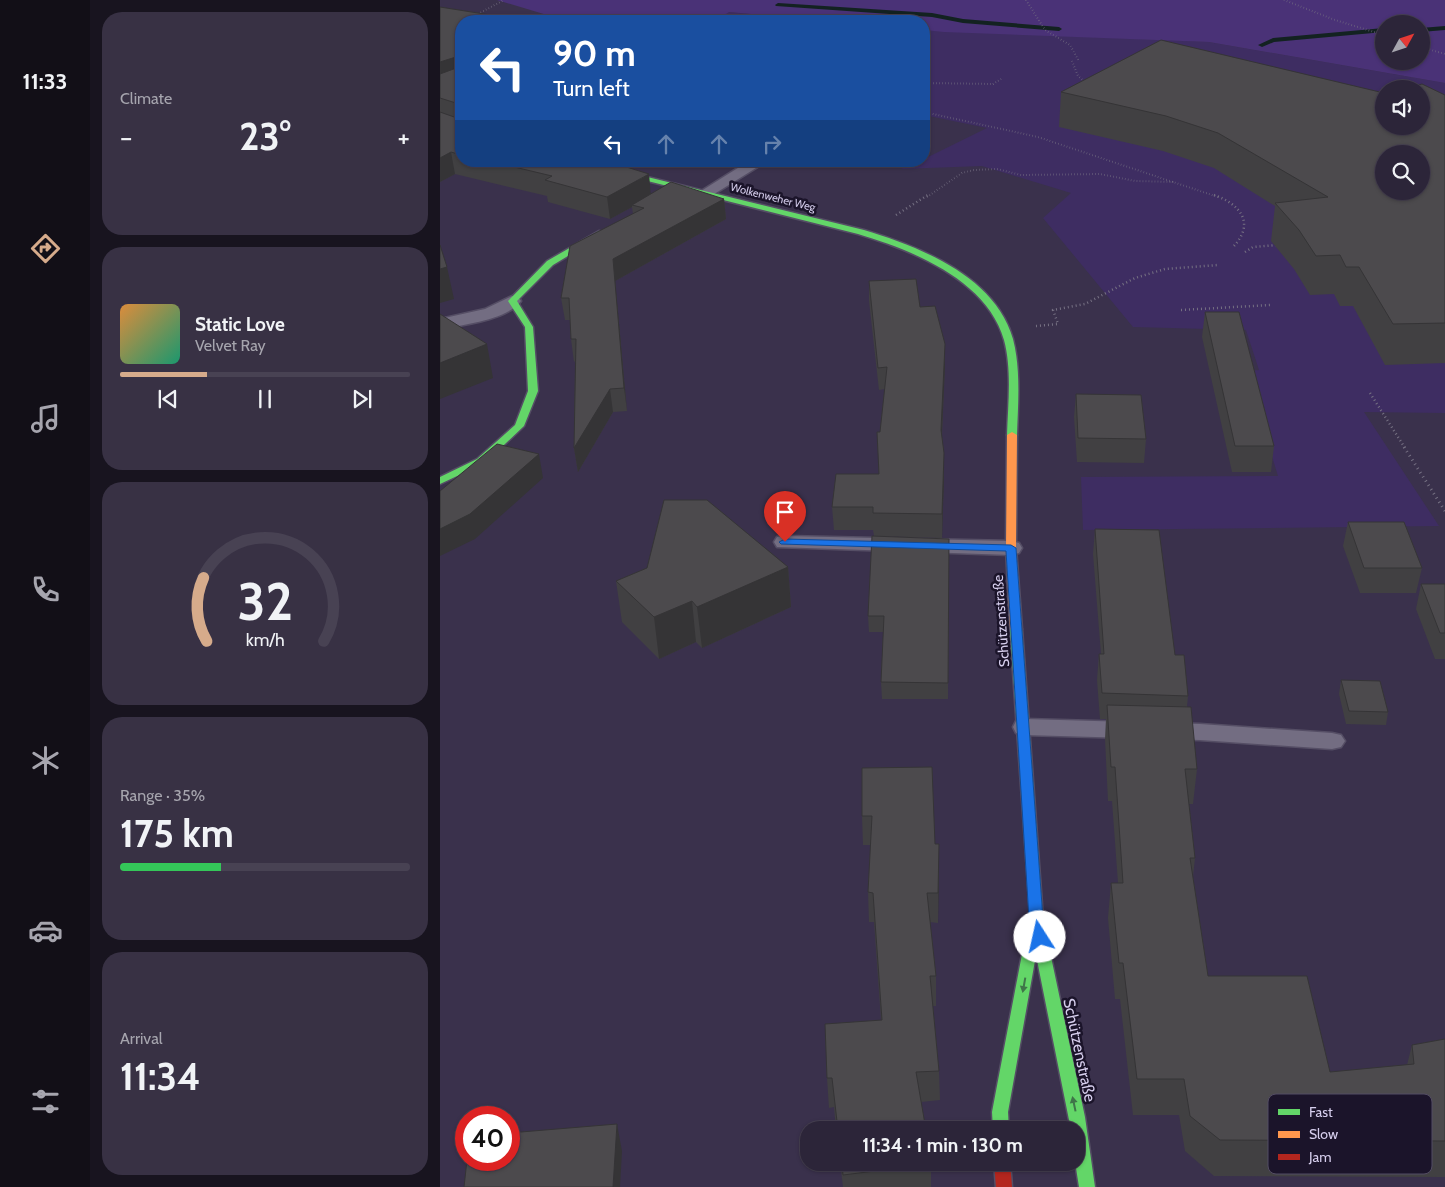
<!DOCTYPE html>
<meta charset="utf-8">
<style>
body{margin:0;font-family:Cabin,sans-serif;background:#383144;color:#f1f3f6;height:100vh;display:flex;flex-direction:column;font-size:19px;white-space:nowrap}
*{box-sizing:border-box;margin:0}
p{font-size:16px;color:#a6a5ae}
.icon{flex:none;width:28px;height:28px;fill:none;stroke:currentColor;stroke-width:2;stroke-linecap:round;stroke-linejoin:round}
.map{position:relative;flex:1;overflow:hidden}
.side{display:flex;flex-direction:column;gap:12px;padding:12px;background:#18141f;width:350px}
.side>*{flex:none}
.top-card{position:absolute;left:15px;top:15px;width:475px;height:152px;border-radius:20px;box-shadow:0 1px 4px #0004,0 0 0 1px #484253;background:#1a4fa0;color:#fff;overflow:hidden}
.needle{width:32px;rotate:50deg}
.buttons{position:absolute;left:935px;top:15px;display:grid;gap:10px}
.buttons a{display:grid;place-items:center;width:55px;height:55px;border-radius:50%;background:#2c2539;box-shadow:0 1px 4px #0004,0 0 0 1px #484253;font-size:25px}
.speed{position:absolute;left:15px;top:1106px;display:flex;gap:10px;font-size:25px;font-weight:700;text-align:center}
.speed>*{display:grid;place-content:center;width:65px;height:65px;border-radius:50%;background:#2c2539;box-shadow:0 1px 4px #0004,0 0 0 1px #484253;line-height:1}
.speed .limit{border:8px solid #d22;background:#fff;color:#111}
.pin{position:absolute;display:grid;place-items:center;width:42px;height:42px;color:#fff;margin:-51px -21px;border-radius:50% 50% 50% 0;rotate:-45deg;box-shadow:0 0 5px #0007}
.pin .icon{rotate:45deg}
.me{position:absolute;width:55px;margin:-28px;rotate:350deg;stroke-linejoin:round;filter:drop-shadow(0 0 4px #0008)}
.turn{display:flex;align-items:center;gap:18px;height:105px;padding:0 15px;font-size:22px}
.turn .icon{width:65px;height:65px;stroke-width:2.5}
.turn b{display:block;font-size:35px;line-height:42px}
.lanes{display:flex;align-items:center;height:48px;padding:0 15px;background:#0003;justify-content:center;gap:25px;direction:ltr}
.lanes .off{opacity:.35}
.big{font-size:38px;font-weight:700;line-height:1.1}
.side .widget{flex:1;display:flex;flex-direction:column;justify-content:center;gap:8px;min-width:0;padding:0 18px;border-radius:20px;background:#383144}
.side .dial{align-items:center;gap:0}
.dial svg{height:130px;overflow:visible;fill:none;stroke:#484253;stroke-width:7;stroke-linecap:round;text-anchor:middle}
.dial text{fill:#f1f3f6;stroke:none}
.song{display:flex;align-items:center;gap:15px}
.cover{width:60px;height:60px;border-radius:8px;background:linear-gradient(135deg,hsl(30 70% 55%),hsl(160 70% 35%))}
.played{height:5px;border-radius:2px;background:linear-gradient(90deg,#d6ab8b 30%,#484253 30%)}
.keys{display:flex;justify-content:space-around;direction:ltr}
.heat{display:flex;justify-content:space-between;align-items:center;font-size:28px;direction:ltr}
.charge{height:8px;border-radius:4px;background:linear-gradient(90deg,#34c759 35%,#484253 0)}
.trip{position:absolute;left:360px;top:1121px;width:285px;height:50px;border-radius:20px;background:#2c2539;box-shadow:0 1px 4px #0004,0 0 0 1px #484253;font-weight:700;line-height:50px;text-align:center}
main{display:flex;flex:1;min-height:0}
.menu{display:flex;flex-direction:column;width:90px;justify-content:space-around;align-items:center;background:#120f17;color:#a6a5ae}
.menu .icon{width:35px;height:35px}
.menu .active{color:#d6ab8b}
.menu b{font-size:22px;color:#f1f3f6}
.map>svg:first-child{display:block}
.built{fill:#3e2d62;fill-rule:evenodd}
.green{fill:#4a3277;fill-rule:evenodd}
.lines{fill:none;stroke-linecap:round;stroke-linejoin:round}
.stream{fill:#132221;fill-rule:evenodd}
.lane-casing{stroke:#554e65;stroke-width:3}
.fast-casing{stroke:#554e65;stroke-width:3}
.slow-casing{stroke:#554e65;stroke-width:3}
.jam-casing{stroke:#554e65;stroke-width:3}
.path-far2{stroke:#767183;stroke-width:2;stroke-dasharray:0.5 2.5;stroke-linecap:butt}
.path-far1{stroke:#767183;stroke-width:2.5;stroke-dasharray:1 3;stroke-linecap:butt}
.path{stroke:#767183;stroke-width:3;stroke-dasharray:1 4;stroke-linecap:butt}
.lane{fill:#736d82;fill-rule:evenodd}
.fast{fill:#63d668;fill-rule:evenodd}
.slow{fill:#ff974d;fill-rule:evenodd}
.jam{fill:#b3261e;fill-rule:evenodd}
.wall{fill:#414042}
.shaded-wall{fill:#353436}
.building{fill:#4c4a4d;stroke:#353436;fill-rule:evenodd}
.oneway{fill:#3f7549}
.route{fill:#1a73e8;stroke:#114b97}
.labels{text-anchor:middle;stroke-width:5;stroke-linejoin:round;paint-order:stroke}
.far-street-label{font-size:11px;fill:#d6ceed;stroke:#1b142a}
.street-label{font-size:14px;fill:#d6ceed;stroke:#1b142a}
.near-street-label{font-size:16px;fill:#d6ceed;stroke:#1b142a}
.key{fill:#1b142a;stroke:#534c64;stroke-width:1}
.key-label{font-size:14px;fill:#d6ceed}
</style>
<main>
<nav class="menu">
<b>11:33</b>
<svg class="icon active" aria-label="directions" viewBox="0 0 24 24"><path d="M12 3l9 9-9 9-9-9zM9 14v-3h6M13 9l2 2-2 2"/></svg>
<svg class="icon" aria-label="music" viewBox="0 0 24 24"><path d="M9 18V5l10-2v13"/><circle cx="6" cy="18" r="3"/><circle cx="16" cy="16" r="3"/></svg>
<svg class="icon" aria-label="phone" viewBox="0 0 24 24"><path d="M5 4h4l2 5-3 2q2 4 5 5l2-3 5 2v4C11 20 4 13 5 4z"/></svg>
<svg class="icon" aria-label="climate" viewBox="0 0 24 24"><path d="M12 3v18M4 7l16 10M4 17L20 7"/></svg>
<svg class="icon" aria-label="car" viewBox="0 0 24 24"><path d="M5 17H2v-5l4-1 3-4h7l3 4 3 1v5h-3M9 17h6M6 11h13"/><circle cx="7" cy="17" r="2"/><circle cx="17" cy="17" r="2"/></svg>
<svg class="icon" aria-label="filters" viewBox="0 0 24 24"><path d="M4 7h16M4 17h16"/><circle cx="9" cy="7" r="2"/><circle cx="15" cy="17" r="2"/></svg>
</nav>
<section class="side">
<div class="widget"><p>Climate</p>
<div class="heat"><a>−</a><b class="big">23°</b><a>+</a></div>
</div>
<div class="widget">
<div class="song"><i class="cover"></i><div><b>Static Love</b><p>Velvet Ray</p></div></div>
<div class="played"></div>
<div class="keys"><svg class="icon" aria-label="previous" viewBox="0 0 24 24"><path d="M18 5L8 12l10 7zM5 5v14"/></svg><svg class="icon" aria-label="pause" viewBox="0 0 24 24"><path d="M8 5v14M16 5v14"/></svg><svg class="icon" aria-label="next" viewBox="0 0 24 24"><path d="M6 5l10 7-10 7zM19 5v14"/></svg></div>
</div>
<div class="widget dial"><svg viewBox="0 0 100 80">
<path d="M14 69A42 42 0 1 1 86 69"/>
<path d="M14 69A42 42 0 0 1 12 30" stroke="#d6ab8b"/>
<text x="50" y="56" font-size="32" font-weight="700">32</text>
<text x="50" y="72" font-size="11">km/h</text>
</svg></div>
<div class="widget"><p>Range · 35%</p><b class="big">175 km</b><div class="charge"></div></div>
<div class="widget"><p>Arrival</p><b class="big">11:34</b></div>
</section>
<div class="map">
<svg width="1005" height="1187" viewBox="0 0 1005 1187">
<rect width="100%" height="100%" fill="#3a314c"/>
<path class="built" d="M 288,12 L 389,21 L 275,21 Z
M 484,30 L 769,42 L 1005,83 L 1005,413 L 924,412 L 999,526 L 643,530 L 641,477 L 838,476 L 806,371 L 819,370 L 806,330 L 693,327 L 603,218 L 631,193 L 542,166 L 461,169 L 478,161 L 484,161 L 484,159 L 547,128 L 484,115 ZM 944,89 L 981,89 L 981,126 L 944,126 ZM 944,154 L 981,154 L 981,191 L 944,191 Z"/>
<path class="green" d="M 57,0 L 1005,0 L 1005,83 L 769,42 L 504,32 L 484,30 L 484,21 L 389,21 L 289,12 L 275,21 L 127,21 ZM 944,24 L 981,24 L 981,61 L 944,61 Z"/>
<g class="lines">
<path class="stream" d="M 338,3 L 492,13 L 523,19 L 619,27 L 622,29 L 619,31 L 523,23 L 492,17 L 336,6 L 335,5 Z
M 1005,26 L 1005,30 L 981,32 L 981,28 Z
M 944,28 L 944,32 L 834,42 L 822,47 L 818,45 L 833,38 Z"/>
<defs>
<path id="lane" d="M 309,161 L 327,161 L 271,196 L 261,196 L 258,193 Z
M 72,296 L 78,297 L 81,301 C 67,320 22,325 0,329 L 0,319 L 45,309 Z
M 345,536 L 571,541 L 579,543 L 582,548 L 579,553 L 571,555 L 337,547 L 334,542 L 337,537 Z
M 585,719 L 760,724 L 892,733 L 901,735 L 905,741 L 901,747 L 892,749 L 760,740 L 585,735 L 576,733 L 573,727 L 576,721 Z"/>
<path id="fast" d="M 128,161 L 142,161 L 424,230 C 480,247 555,276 573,339 C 581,370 578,404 577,435 L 572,438 L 567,435 C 568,404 572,370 564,340 C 547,280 472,250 418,234 Z
M 159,231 L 166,233 L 113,265 L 77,301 L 93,327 L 98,391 L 84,426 L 45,463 L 0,484 L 0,477 L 37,459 L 75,425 L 88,391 L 85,327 L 68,301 L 107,261 Z
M 576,625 L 582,629 L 603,919 L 645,1117 L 655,1187 L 639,1187 L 635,1162 L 636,1130 L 631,1130 L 596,955 L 568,1112 L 569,1130 L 553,1130 L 552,1112 L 586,933 L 591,928 L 570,629 Z"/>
<path id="slow" d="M 572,432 L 577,435 L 576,548 L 582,629 L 576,633 L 570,629 L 566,548 L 567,435 Z"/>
<path id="jam" d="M 554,1162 L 570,1162 L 572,1187 L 556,1187 Z"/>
</defs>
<use href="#lane" class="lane-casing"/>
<use href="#fast" class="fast-casing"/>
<use href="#slow" class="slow-casing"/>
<use href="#jam" class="jam-casing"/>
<path class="path-far2" d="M 586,0 L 605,30 L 630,45 L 639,61
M 844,0 L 895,20 L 944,35
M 38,14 L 64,0
M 981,47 L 1005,54
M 632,61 L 638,76 L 645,82
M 484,83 L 553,84 L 561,79
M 484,112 L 598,137 L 778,197
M 487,197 L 522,173 L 534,170 L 557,169 L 581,175 L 660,174 L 695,181 L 734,182"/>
<path class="path-far1" d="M 774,195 C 800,204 816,223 793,247
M 456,215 L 488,195
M 805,252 L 813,247 L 837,245
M 741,310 L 830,305
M 596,326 L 618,324 L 613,310 L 645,304 L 695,278 L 725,269 L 778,265
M 930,393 L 965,448"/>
<path class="path" d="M 964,447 L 1005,511"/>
<use href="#lane" class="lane"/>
<use href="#fast" class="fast"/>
<use href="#slow" class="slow"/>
<use href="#jam" class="jam"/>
</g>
<path class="wall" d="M 0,7 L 82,20 L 82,21 L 21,21 L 21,161 L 176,161 L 175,164 L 211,194 L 284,199 L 286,219 L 175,281 L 187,411 L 173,412 L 138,472 L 134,448 L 135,361 L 134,362 L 131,339 L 130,320 L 125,320 L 121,298 L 193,214 L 192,207 L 170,219 L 108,202 L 107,196 L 15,174 L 0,182 Z
M 621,92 L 944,93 L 1005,95 L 1005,363 L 945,365 L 913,306 L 900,306 L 894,294 L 870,295 L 854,269 L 831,241 L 835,206 L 774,168 L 723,151 L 619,127 Z
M 270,161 L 305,161 L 296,167 Z
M 429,281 L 480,307 L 505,365 L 502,437 L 504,476 L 502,538 L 434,536 L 433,530 L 394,530 L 392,507 L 439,474 L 440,432 L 445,389 L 439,390 L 429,301 Z
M 765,312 L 834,446 L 831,472 L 792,472 L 762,337 Z
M 636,394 L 706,439 L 704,463 L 637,462 L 634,417 Z
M 908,522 L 982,568 L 976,593 L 920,593 L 903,546 Z
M 655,529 L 735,655 L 748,696 L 747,707 L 757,769 L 753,804 L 749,804 L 755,858 L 753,877 L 768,976 L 890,1072 L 967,1065 L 972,1045 L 1005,1039 L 1005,1177 L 774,1176 L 745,1151 L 739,1115 L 693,1115 L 680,999 L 675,999 L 668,918 L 671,883 L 678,883 L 672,801 L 668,801 L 665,739 L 666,719 L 660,719 L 657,680 L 659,654 L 661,654 L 653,554 Z
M 509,539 L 508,699 L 442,699 L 441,682 L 444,632 L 429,632 L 428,616 Z
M 348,567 L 351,607 L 262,648 L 256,642 L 219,659 L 182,622 L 176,581 L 207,568 Z
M 981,584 L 1005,584 L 1005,659 L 995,659 L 976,609 Z
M 901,680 L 948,712 L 946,725 L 906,724 L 899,694 Z
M 422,768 L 495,844 L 499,873 L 498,923 L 490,922 L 496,976 L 496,1006 L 493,1006 L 499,1071 L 500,1100 L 481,1102 L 486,1130 L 396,1130 L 394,1107 L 389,1108 L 387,1078 L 441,1020 L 434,922 L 429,922 L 428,892 L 431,845 L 423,845 L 422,816 Z
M 400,1162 L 491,1162 L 491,1187 L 403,1187 Z"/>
<path class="shaded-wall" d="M 19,56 L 21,71 L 0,83 L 0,62 Z
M 11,152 L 15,174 L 0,182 L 0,158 Z
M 295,161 L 305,161 L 296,167 Z
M 209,174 L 211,196 L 192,205 L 192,207 L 170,219 L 167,197 Z
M 284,199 L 286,219 L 175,281 L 187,411 L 184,388 L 173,259 Z
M 7,267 L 14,299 L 0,303 L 0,269 Z
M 47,344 L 53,378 L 0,399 L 0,363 Z
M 505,344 L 505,365 L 501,453 L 501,430 Z
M 170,389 L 173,412 L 138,472 L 134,448 Z
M 504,453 L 504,476 L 502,538 L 502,514 Z
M 99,454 L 103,478 L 35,539 L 0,556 L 0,529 Z
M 348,567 L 351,607 L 262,648 L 257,607 Z
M 252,601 L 256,642 L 219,659 L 214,617 Z
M 499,844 L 499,873 L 498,923 L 498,893 Z
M 177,1124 L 182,1151 L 180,1187 L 173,1187 Z"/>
<path class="building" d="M 0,7 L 82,20 L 79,21 L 21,21 L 21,155 L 11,152 L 0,158 L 0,112 L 17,118 L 19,116 L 19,104 L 0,98 L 0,74 L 19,67 L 19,56 L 0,62 Z
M 721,40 L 944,93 L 944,126 L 981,126 L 981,89 L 963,89 L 982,84 L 1005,95 L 1005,323 L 953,324 L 919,267 L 906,267 L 900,255 L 876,256 L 859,230 L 835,203 L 888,197 L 778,133 L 726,116 L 621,92 ZM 944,154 L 981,154 L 981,191 L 944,191 Z
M 49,161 L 167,161 L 209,174 L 167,197 L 105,180 L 112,176 Z
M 231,182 L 284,199 L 173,259 L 184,388 L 170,389 L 134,448 L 136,339 L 131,339 L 129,298 L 121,298 L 130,246 L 204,208 L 192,205 Z
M 0,245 L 7,267 L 0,269 Z
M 476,279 L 480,307 L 495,306 L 505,344 L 501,430 L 504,453 L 502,514 L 433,513 L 433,507 L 392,507 L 396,474 L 439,474 L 437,432 L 440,432 L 447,367 L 438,368 L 429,281 Z
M 765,312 L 799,312 L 834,446 L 795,446 Z
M 0,314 L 47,344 L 0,363 Z
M 636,394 L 701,395 L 706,439 L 638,438 Z
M 57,444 L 99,454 L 30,514 L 0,529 L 0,491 Z
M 224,500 L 267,500 L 348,567 L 257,607 L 252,601 L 214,617 L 176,581 L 207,568 Z
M 908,522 L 964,522 L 982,568 L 924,568 Z
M 655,529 L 719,530 L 735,655 L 744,655 L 748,696 L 662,693 L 659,654 L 664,654 Z
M 432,536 L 509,539 L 508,683 L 441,682 L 444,616 L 428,616 Z
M 981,584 L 1005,584 L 1005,633 L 1000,633 Z
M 901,680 L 940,681 L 948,712 L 909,711 Z
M 667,705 L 751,707 L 757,769 L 745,769 L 755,858 L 750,858 L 768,976 L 867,976 L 890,1072 L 974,1064 L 972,1045 L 1005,1039 L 1005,1141 L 780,1140 L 750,1116 L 744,1079 L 697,1079 L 683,963 L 679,963 L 671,883 L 683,883 L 675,767 L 671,767 Z
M 492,767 L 495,844 L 499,844 L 498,893 L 487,893 L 496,976 L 490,976 L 499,1071 L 476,1072 L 486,1130 L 398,1130 L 392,1078 L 387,1078 L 385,1024 L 442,1020 L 433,893 L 428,892 L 432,816 L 422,816 L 422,768 Z
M 177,1124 L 173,1187 L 24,1187 L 27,1160 L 69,1160 L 69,1133 Z
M 402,1162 L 491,1162 L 491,1164 L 403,1175 Z"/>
<defs><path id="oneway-solid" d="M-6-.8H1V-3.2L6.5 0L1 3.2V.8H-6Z" transform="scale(1.25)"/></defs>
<g class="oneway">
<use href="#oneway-solid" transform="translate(584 985) rotate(100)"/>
<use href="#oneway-solid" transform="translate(634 1104) rotate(-102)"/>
</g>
<path class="route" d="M 345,539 L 571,545 L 576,548 L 603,919 L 607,937 L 605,941 L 595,941 L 589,919 L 566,551 L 341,544 L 339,542 Z"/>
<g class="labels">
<g class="far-street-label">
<text transform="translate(333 197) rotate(14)" y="4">Wolkenweher Weg</text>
</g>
<g class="street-label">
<text transform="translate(561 621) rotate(-94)" y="5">Schützenstraße</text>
</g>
<g class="near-street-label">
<text transform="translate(640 1050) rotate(78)" y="6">Schützenstraße</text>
</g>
</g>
<rect x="828" y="1094" width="164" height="80" rx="8" class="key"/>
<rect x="838" y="1109" width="22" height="6" fill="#63d668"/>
<rect x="838" y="1131" width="22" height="7" fill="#ff974d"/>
<rect x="838" y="1154" width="22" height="6" fill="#b3261e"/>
<g class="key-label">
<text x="869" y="1117">Fast</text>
<text x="869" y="1139">Slow</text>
<text x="869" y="1162">Jam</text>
</g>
</svg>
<div class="buttons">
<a><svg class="needle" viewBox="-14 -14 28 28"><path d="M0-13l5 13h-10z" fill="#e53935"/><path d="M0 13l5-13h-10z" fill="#a6a5ae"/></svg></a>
<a><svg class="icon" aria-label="sound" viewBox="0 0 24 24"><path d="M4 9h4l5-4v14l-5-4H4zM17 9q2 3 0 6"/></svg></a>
<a><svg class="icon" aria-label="search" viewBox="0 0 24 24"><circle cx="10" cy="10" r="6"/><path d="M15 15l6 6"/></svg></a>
</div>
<div class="speed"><div class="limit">40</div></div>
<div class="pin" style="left:345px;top:542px;background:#d93025"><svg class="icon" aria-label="arrive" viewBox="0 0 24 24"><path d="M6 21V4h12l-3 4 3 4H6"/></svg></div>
<svg class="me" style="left:600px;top:937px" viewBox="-20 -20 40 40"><circle r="19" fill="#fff"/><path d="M0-13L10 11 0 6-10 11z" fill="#1a73e8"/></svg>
<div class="trip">11:34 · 1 min · 130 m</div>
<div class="top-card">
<div class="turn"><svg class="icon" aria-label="left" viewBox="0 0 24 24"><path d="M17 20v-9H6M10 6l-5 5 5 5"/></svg><div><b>90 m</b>Turn left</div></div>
<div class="lanes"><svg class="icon" aria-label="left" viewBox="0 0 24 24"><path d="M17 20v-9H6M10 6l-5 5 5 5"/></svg><svg class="icon off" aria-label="ahead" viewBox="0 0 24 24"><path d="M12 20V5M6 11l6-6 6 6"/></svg><svg class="icon off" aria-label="ahead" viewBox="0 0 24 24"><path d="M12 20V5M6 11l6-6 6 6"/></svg><svg class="icon off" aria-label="right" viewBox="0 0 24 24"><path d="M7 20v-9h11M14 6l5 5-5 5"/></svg></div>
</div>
</div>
</main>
